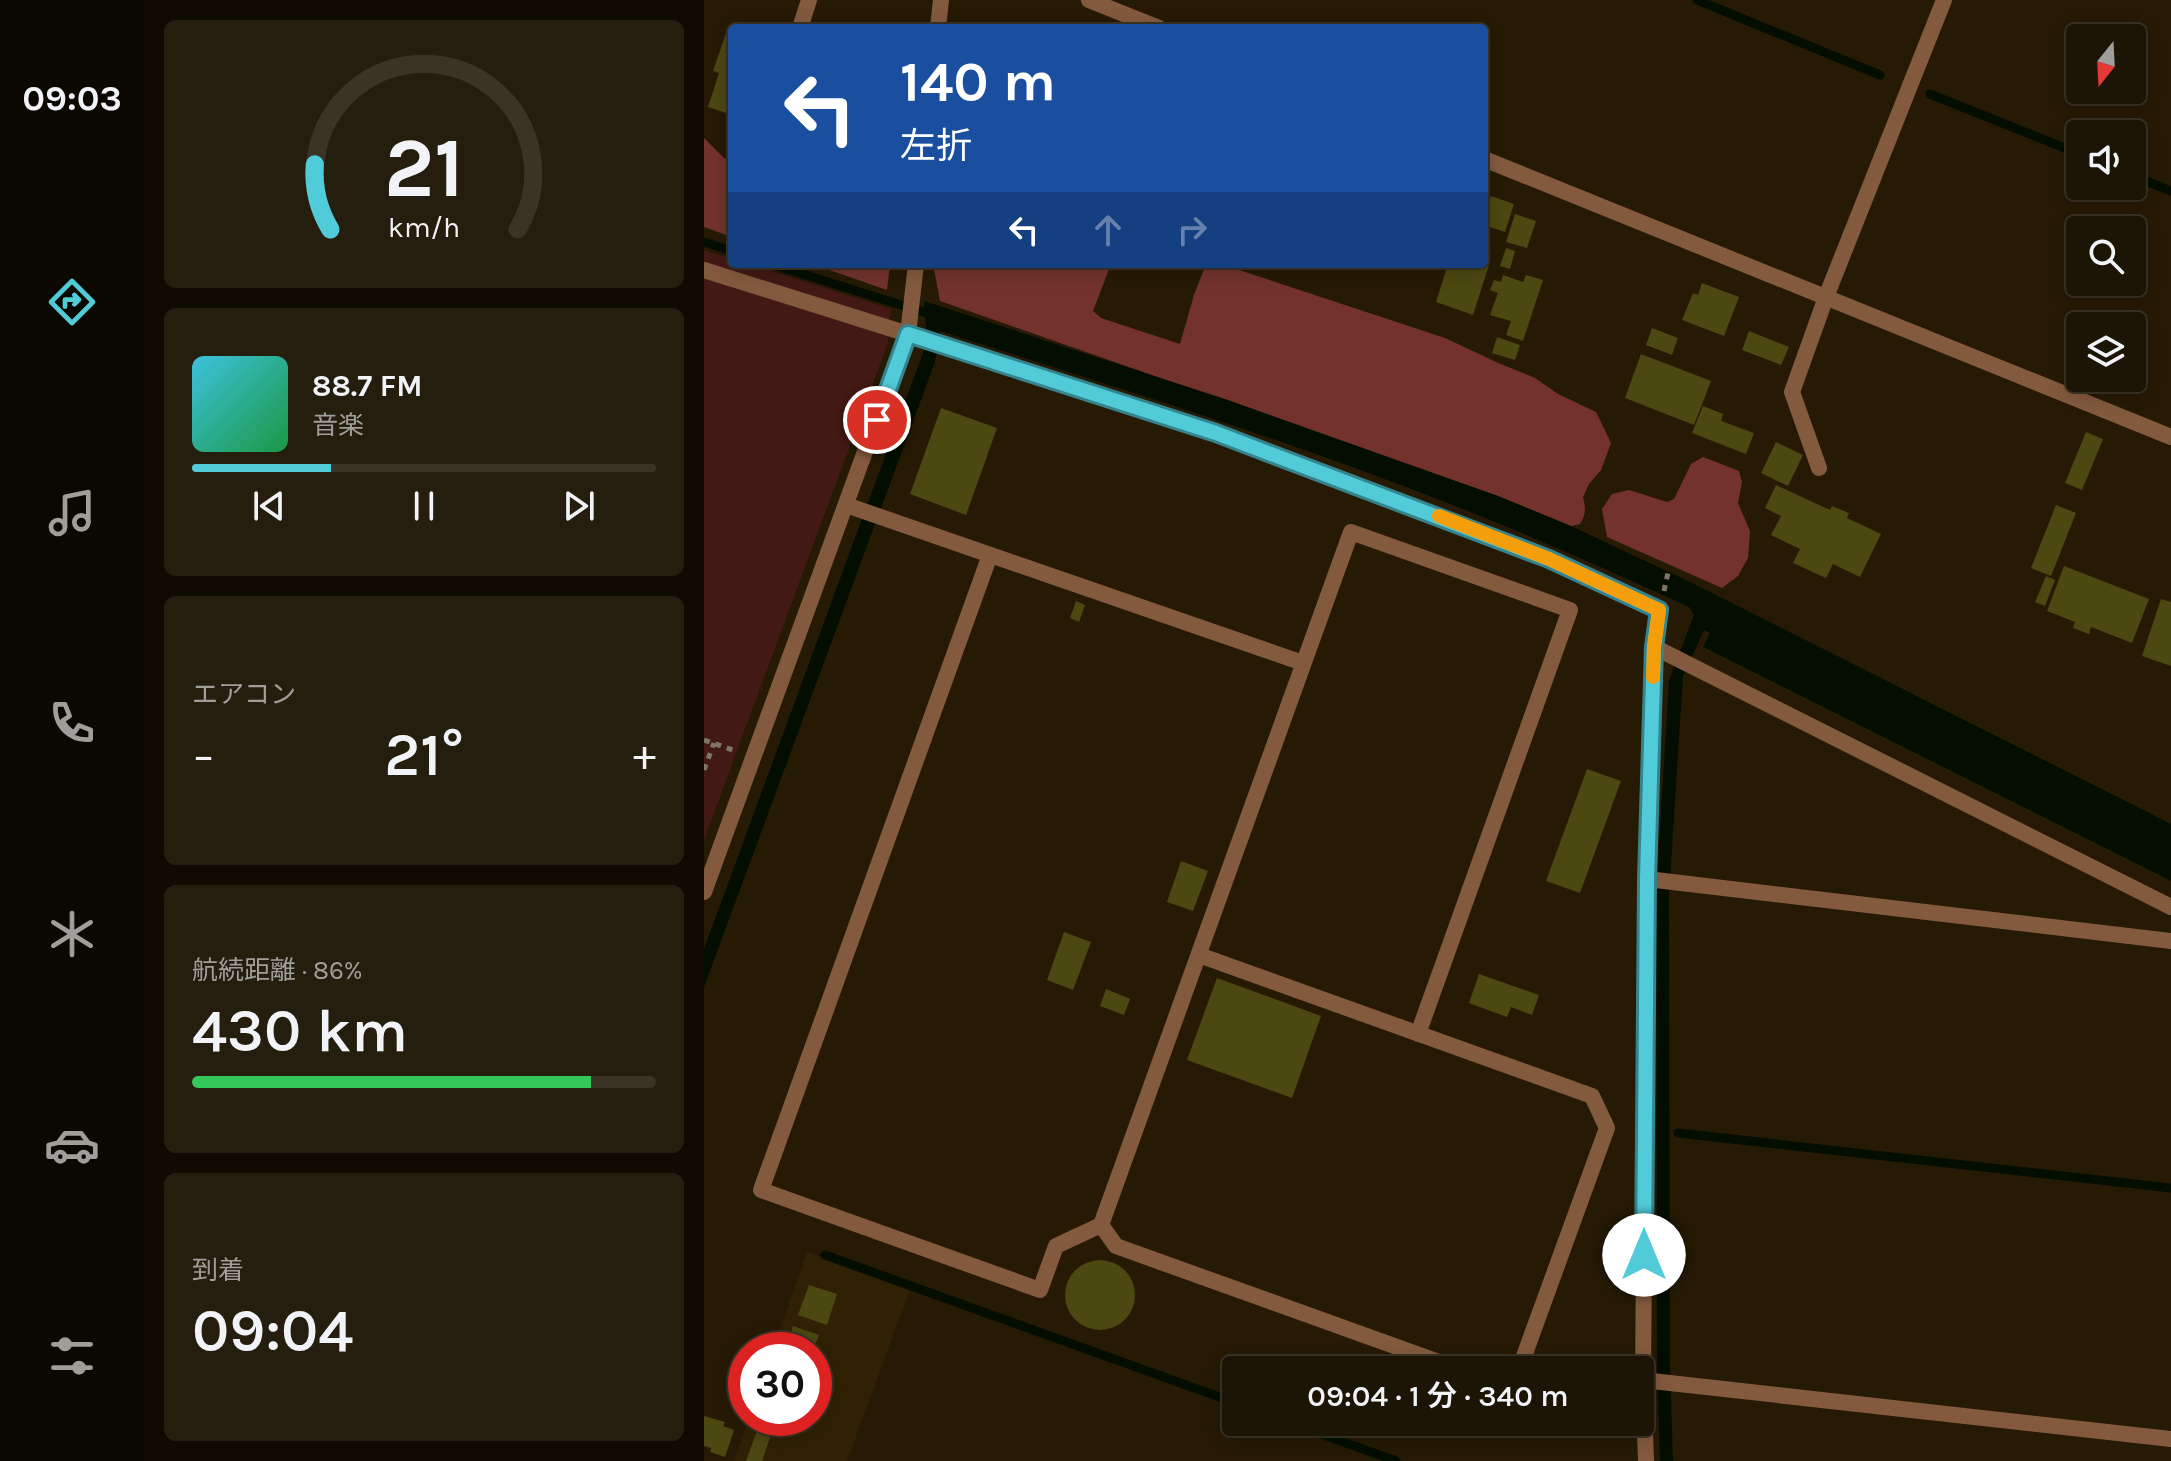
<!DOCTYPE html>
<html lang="ja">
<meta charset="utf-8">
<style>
body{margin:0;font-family:Karla,"Noto Sans JP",sans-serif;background:#251d0e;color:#f1f3f6;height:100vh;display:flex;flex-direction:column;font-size:30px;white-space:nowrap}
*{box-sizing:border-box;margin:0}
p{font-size:26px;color:#a09e9a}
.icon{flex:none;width:44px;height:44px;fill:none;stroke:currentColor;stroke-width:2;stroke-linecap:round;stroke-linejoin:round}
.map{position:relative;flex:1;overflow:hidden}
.panel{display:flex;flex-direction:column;gap:20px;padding:20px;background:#0f0b02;width:560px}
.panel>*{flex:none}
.hud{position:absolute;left:24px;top:24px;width:760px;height:244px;border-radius:8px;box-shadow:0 4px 20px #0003,0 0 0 2px #3a3326;background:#1a4fa0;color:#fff;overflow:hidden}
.needle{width:52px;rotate:198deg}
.controls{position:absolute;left:1362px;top:24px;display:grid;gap:16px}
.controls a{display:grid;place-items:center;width:80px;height:80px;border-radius:8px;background:#1c1404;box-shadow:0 4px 20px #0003,0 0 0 2px #3a3326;font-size:40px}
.speed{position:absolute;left:24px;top:1332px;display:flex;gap:16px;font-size:40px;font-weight:700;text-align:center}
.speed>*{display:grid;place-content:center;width:104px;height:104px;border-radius:50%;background:#1c1404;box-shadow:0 4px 20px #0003,0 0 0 2px #3a3326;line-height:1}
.speed .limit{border:12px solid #d22;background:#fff;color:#111}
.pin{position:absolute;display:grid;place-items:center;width:68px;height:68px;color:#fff;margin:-34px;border:4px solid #fff;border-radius:50%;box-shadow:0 2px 8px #0007}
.me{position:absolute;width:88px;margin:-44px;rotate:0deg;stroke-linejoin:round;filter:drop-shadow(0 0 6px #0008)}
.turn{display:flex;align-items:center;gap:28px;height:168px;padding:0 40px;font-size:36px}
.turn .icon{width:104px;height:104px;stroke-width:2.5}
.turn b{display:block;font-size:56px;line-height:68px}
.lanes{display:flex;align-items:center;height:76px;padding:0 40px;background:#0003;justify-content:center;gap:40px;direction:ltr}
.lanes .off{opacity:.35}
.big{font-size:60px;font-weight:600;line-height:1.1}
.panel .card{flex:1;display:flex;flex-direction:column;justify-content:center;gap:12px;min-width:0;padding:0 28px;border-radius:12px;background:#251d0e}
.panel .dial{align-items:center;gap:0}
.dial svg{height:208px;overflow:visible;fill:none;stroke:#3a3326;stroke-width:7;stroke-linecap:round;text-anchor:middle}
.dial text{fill:#f1f3f6;stroke:none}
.song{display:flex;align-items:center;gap:24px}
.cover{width:96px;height:96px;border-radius:12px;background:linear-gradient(135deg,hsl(190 70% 55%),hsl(140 70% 35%))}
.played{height:8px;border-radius:4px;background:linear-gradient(90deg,#52cbd9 30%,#3a3326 30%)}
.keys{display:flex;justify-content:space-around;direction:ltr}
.heat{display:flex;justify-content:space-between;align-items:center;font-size:44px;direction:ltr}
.charge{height:12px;border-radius:6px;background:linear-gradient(90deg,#34c759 86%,#3a3326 0)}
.trip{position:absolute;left:518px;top:1356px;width:432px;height:80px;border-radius:8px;background:#1c1404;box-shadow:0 4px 20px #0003,0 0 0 2px #3a3326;font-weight:600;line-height:80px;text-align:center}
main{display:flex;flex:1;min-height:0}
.menu{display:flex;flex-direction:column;width:144px;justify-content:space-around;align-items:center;background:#0b0802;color:#a09e9a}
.menu .icon{width:56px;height:56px}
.menu .current{color:#52cbd9}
.menu b{font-size:36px;color:#f1f3f6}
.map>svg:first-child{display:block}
.built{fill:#302104}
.green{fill:#421914}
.forest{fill:#73332c}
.water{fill:#030e00}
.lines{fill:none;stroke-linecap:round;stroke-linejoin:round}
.stream{stroke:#030e00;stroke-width:9}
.building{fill:#4c4811}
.path{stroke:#7f7564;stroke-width:5;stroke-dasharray:6 6;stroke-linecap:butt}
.service{stroke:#835a3e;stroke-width:16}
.minor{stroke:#835a3e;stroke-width:16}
.tertiary{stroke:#835a3e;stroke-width:16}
.route-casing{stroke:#35848d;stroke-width:20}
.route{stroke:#52cbd9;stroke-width:14}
.slow{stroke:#f59e0b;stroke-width:14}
</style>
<main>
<nav class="menu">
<b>09:03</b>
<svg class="icon current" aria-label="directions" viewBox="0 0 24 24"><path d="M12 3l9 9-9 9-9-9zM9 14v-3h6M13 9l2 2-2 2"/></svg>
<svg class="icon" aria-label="music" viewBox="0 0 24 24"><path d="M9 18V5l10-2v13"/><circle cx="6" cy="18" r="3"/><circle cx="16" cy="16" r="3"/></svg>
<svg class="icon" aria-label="phone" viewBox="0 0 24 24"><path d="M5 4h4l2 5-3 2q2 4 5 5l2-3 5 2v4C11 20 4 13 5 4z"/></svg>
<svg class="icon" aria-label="climate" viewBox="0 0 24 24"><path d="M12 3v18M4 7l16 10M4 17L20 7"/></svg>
<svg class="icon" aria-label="car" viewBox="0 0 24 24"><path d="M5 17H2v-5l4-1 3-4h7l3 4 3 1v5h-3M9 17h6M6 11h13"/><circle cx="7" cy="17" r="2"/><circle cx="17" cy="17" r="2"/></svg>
<svg class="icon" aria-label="filters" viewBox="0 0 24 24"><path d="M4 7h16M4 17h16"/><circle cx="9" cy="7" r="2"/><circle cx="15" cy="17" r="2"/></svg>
</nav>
<section class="panel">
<div class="card dial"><svg viewBox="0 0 100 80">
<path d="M14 69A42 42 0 1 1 86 69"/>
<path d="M14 69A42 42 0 0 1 8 44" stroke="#52cbd9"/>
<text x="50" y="56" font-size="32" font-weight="700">21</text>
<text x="50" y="72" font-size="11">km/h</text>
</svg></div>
<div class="card">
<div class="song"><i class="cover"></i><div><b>88.7 FM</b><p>音楽</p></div></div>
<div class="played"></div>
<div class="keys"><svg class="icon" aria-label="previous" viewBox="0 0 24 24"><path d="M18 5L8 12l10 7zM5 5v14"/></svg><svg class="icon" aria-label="pause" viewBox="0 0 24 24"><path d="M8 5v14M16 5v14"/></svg><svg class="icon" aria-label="next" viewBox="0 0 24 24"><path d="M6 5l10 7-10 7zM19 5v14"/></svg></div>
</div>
<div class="card"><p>エアコン</p>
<div class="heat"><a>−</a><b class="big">21°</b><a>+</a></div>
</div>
<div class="card"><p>航続距離 · 86%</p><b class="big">430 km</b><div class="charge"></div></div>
<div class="card"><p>到着</p><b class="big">09:04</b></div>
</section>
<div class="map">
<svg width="1467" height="1461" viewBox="0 0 1467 1461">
<rect width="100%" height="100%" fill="#261a05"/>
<path class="built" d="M 103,1252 L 206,1289 L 143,1461 L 30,1461 L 45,1418 L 110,1418 L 110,1350 L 69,1350 Z"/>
<path class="green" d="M 0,250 L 28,259 L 28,264 L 45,264 L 187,309 L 184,343 L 0,840 Z"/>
<path class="forest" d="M 0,138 L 20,158 L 28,163 L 28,237 L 0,227 Z
M 108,264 L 186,264 L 183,290 Z
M 229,264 L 405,264 L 404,272 L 389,311 L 397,318 L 476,344 L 490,295 L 502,264 L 517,264 L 741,338 L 792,362 L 831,378 L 854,394 L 892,412 L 907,443 L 897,470 L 885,484 L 879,497 C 882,509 882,514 876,524 L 867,526 L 794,496 L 236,301 Z
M 999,457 L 1035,471 L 1038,482 L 1034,503 L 1046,531 L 1044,558 L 1034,576 L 1018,588 L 903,537 L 898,509 L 908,494 L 925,490 L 963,502 L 970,499 L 987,464 Z"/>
<path class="water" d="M 220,301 L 524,400 L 794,496 L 867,526 L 984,581 L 1467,824 L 1467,881 L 999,647 L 1006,633 L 1000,630 L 979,676 L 965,896 L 966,1368 L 969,1461 L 956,1461 L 953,1371 L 952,895 L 965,680 L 990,615 L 985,607 C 904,570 824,534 741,502 C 575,437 405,385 236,331 L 231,362 L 0,987 L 0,949 L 219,353 L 222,325 Z"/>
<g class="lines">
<path class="stream" d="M 993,0 L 1176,75
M 1226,94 L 1376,154
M 1428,175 L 1467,191
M 0,242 L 28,251
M 67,264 L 232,316
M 974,1133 L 1467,1188
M 121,1255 L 532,1403
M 584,1422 L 692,1461"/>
</g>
<path class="building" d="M 22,33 L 28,35 L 28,103 L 25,114 L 4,107 L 15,73 L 9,71 Z
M 787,196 L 810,204 L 801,232 L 780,225 L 780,217 Z
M 811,214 L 832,221 L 823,248 L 802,242 Z
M 802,248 L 811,251 L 806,269 L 796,266 Z
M 780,263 L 785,265 L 769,315 L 732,302 L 744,264 Z
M 799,275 L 819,282 L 822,275 L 839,280 L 819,341 L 802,335 L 807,321 L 786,315 L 794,293 L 786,290 L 790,280 L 797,282 Z
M 998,283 L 1035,297 L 1020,336 L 978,320 L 989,293 L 994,295 Z
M 948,328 L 974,338 L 968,355 L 942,345 Z
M 1045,331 L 1085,347 L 1077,365 L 1038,350 Z
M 793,337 L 816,345 L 811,360 L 788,353 Z
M 937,354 L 1007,381 L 990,425 L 921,398 Z
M 999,406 L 1019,414 L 1017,421 L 1050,433 L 1042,454 L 988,433 Z
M 237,408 L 293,428 L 262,515 L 206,494 Z
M 1382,432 L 1399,439 L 1378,490 L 1361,483 Z
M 1072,442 L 1099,455 L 1084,486 L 1057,473 Z
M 1072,485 L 1126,510 L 1128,506 L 1145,513 L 1143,518 L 1177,534 L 1156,577 L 1129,564 L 1122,578 L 1089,563 L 1096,549 L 1067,535 L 1077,516 L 1061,508 Z
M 1352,505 L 1372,513 L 1347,576 L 1327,568 Z
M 1360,566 L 1445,599 L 1428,643 L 1387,627 L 1385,634 L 1369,628 L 1371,622 L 1343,611 Z
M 1342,576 L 1351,580 L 1341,606 L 1331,602 Z
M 1457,599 L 1467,602 L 1467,666 L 1438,656 Z
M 372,601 L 381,605 L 375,622 L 366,618 Z
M 883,769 L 917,781 L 876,893 L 842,881 Z
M 477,861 L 504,871 L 489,911 L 463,902 Z
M 360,932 L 387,942 L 369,990 L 343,980 Z
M 775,974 L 835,995 L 828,1015 L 807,1007 L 803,1017 L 765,1003 Z
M 513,978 L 617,1016 L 588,1098 L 483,1060 Z
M 402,989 L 426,999 L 420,1015 L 396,1006 Z
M361 1295a35 35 0 1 1 70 0a35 35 0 1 1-70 0Z
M 105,1285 L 133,1294 L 123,1325 L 94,1315 Z
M 89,1326 L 115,1335 L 109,1350 L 81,1350 Z
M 0,1416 L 21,1422 L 19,1426 L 30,1430 L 21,1457 L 6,1452 L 7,1448 L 0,1446 Z
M 55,1425 L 69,1429 L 58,1461 L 42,1461 Z"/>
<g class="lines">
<path class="path" d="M 960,591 L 965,568
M 0,740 L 29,750
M 0,770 L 10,743"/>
<path class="service" d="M 96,28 L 105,0
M 0,270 L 204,334
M 1115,468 L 1088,392 L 1122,297
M 142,505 L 599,663
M 286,555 L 57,1190 L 336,1290 L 352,1246 L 397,1225 L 647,532 L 866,610 L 714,1034
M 495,955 L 888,1096 L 903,1128 L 815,1370
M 397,1225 L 412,1246 L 757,1370"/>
<path class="minor" d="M 385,0 L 455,28
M 780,159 L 1467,437
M 1122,297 L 1240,0
M 943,879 L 1467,941
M 0,892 L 204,334 L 512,433 L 845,559 L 955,610 L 950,647
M 939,1380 L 1467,1439
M 942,1461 L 939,1380 L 943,879 L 950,647 L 1467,907"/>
<path class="tertiary" d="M 234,28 L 237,0
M 204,334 L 212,264"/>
</g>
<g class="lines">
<defs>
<path id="route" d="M 173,420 L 204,334 L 512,433 L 567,454 L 845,559 L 955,610 L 950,647 L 943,879 L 940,1255"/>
</defs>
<use href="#route" class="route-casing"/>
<use href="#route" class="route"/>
<path class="slow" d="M 735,516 L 845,559 L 955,610 L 950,647 L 949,677"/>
</g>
</svg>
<div class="controls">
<a><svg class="needle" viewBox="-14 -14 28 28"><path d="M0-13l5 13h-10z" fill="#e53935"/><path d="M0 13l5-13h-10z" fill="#a09e9a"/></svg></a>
<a><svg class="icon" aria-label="sound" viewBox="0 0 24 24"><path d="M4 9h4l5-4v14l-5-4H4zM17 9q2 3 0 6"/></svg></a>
<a><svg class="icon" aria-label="search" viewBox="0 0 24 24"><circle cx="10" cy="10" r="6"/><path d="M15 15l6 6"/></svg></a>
<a><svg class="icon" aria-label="layers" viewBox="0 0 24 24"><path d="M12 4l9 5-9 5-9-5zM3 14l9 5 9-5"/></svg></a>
</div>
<div class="speed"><div class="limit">30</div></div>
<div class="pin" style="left:173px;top:420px;background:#d93025"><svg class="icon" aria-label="arrive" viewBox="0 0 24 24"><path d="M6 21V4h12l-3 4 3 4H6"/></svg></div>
<svg class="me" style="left:940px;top:1255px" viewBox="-20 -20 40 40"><circle r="19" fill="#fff"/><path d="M0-13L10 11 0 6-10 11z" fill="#52cbd9"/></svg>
<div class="trip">09:04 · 1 分 · 340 m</div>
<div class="hud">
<div class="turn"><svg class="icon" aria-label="left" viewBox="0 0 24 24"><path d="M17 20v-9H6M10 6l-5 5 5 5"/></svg><div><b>140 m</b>左折</div></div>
<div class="lanes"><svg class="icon" aria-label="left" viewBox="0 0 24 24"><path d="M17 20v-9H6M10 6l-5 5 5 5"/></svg><svg class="icon off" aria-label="ahead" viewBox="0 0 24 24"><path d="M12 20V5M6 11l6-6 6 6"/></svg><svg class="icon off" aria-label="right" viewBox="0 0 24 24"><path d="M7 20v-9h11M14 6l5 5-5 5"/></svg></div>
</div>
</div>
</main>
